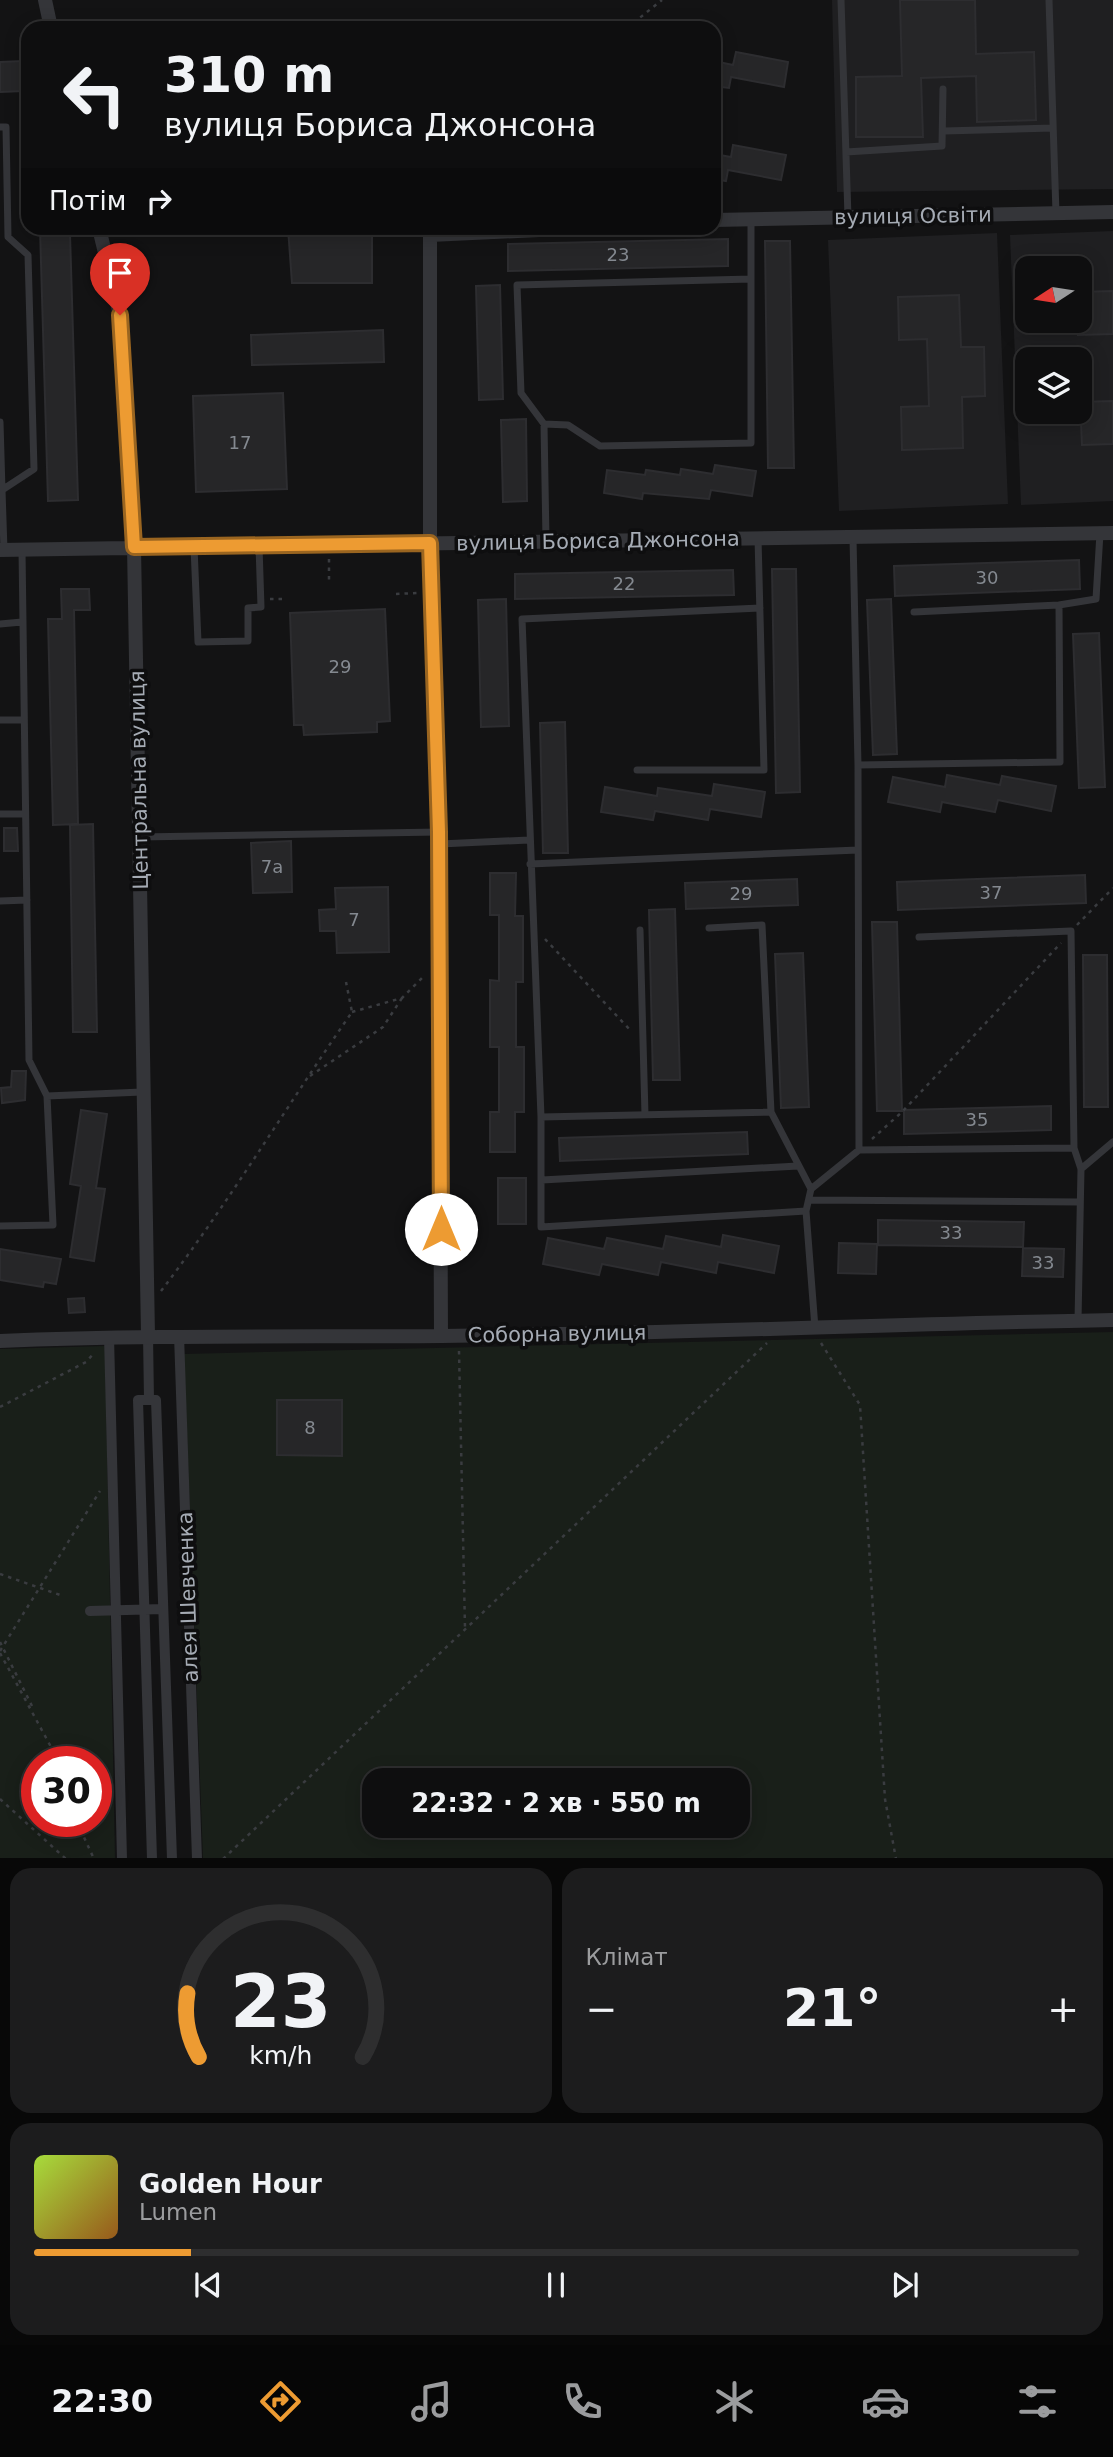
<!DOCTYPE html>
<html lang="uk">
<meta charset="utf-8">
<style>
body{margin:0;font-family:"DejaVu Sans",sans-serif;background:#1c1c1d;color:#f1f3f6;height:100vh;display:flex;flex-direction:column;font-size:26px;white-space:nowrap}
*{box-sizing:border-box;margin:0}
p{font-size:23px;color:#9b9c9e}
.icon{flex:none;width:38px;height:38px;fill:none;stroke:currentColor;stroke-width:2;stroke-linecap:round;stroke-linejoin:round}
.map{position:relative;height:1858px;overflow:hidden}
.drawer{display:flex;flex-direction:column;gap:10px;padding:10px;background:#080808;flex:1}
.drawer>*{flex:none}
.banner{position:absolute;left:21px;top:21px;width:700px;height:214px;border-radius:21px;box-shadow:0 4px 18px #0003,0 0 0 2px #2e2e2f;background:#0e0e0f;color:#f1f3f6;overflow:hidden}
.needle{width:46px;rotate:258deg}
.controls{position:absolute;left:1015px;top:256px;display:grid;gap:14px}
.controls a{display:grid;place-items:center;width:77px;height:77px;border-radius:14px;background:#0e0e0f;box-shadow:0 4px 18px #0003,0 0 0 2px #2e2e2f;font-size:35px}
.speed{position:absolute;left:21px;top:1746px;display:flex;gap:14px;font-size:35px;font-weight:700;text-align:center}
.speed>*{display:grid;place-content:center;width:91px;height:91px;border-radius:50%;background:#0e0e0f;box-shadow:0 4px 18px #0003,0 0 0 2px #2e2e2f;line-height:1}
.speed .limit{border:10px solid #d22;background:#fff;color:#111}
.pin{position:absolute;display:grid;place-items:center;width:60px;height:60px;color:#fff;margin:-72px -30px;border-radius:50% 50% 50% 0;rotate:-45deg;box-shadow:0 0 7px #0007}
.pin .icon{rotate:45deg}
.me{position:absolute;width:77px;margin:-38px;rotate:0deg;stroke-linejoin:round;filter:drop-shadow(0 0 5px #0008)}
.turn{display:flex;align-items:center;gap:24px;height:147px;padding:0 28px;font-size:32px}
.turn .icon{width:91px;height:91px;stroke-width:2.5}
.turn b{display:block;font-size:49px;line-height:60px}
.then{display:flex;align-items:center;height:66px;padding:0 28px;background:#0003;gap:14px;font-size:26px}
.big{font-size:52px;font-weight:700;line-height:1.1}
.drawer .card{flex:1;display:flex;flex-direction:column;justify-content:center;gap:10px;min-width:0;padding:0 24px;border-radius:21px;background:#1c1c1d}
.drawer .dial{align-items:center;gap:0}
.dial svg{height:182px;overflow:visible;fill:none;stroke:#2e2e2f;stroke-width:7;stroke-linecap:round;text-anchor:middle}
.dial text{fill:#f1f3f6;stroke:none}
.song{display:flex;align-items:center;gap:21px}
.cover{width:84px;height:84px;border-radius:10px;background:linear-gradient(135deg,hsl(80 70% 55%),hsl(30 70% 35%))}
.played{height:7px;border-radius:4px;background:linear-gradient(90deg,#ed9b32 15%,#2e2e2f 15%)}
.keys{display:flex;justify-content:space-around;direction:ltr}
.heat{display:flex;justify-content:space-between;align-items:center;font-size:38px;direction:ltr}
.drawer .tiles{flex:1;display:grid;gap:10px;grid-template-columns:1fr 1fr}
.card:last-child{grid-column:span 2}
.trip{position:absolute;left:362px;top:1768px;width:388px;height:70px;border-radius:21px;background:#0e0e0f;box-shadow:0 4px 18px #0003,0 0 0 2px #2e2e2f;font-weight:700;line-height:70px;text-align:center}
.tabs{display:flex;height:112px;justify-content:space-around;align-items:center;background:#060606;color:#9b9c9e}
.tabs .icon{width:49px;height:49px}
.tabs .selected{color:#ed9b32}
.tabs b{font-size:32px;color:#f1f3f6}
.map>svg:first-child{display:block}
.built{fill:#1f1f21;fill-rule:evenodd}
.green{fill:#191f19;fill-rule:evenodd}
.building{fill:#262628;stroke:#2d2d30;stroke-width:2}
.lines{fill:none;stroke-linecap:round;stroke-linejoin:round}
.path{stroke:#3a3c40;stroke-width:2.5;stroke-dasharray:3.5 5;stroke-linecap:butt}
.service{stroke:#343539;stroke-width:7}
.pedestrian{stroke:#343539;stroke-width:10}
.minor{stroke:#343539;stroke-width:14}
.route-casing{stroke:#9a6520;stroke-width:18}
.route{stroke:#ed9b32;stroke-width:12}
.labels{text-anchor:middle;stroke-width:7;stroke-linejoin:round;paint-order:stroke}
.number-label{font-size:18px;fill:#848990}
.street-label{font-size:21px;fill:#a5abb4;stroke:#0e0e0f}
</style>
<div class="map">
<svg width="1113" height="1859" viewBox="0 0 1113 1859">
<rect width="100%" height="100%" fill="#131314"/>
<path class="built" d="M 832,0 L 1113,0 L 1113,189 L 837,192 Z
M 1113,231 L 1113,501 L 1021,505 L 1010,235 ZM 1027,268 L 1080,268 L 1080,320 L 1027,320 ZM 1027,359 L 1080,359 L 1080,411 L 1027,411 Z
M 997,233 L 1008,504 L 839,511 L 828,240 Z"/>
<path class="green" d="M 1113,1332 L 1113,1858 L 203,1858 L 184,1354 ZM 374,1780 L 738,1780 L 738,1825 L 374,1825 Z
M 105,1346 L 115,1858 L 0,1858 L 0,1349 ZM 37,1762 L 96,1762 L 96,1822 L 37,1822 Z"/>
<path class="building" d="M 900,0 L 975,0 L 976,54 L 1034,52 L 1036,120 L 977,122 L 976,76 L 921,78 L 923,137 L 856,137 L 856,77 L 902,76 Z
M 736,52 L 788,62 L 784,87 L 731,77 L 729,88 L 714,86 L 714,61 L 733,65 Z
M 23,61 L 23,91 L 0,92 L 0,62 Z
M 733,145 L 786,155 L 781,180 L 728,170 L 726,181 L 714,179 L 714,154 L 731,157 Z
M 40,228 L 52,228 L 52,234 L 70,234 L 78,500 L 48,501 Z
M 288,228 L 372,228 L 372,283 L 292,283 Z
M 728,239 L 728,266 L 508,271 L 508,244 Z
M 765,241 L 790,241 L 794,468 L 768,468 Z
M 500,285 L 503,399 L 479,400 L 476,286 Z
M 1113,291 L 1113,334 L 1078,335 L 1080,292 Z
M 959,295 L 961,347 L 984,347 L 985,396 L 962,397 L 963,448 L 902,450 L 901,407 L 929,406 L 927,339 L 899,340 L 898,297 Z
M 383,330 L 384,362 L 252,365 L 251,335 Z
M 283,393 L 287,489 L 196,492 L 193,396 Z
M 1113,401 L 1113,444 L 1082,445 L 1080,402 Z
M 526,419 L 527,501 L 503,502 L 501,420 Z
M 715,465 L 756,471 L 752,496 L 711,490 L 709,499 L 643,493 L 642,499 L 604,493 L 607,470 L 645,475 L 646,470 L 680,475 L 681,469 L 713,474 Z
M 1079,560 L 1080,589 L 895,596 L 894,566 Z
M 772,569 L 796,569 L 800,792 L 776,793 Z
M 733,570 L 734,595 L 515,599 L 515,574 Z
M 61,589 L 89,589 L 90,610 L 74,610 L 78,824 L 53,825 L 48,619 L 62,619 Z
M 506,599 L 509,726 L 481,727 L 478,600 Z
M 891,599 L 897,754 L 873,755 L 867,600 Z
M 385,609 L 390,721 L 377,722 L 377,732 L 304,735 L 303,725 L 294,725 L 290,613 Z
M 1099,633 L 1105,787 L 1079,788 L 1073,634 Z
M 565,722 L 568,853 L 543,853 L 540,723 Z
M 947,775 L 1000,785 L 1002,776 L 1056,786 L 1051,811 L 998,800 L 995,812 L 942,802 L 940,812 L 888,802 L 893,777 L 945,787 Z
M 714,784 L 765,792 L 761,817 L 710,809 L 708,820 L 655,811 L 653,820 L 601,812 L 605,787 L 657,796 L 658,788 L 712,796 Z
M 93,824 L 97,1032 L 73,1032 L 70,825 Z
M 4,828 L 17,828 L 18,851 L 4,851 Z
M 291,841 L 292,892 L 253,893 L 251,843 Z
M 490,873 L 516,873 L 515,916 L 523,916 L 523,982 L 516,982 L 516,1047 L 524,1047 L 524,1112 L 515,1112 L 515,1152 L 490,1152 L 490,1112 L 499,1112 L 499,1047 L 490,1047 L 490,980 L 499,981 L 499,915 L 490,915 Z
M 1085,875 L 1086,903 L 898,910 L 897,882 Z
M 797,879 L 798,905 L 686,909 L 685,883 Z
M 388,887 L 389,952 L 337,953 L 336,931 L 320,931 L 319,910 L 336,909 L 335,888 Z
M 675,909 L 680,1080 L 653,1080 L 649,910 Z
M 872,922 L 897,922 L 902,1111 L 877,1111 Z
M 803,953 L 809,1107 L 781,1108 L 775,954 Z
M 1083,955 L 1107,955 L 1108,1107 L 1084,1107 Z
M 12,1071 L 26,1071 L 25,1100 L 2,1103 L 1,1088 L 11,1087 Z
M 1051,1106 L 1051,1130 L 904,1134 L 904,1110 Z
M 81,1110 L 107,1114 L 96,1188 L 105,1189 L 94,1261 L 70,1257 L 81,1186 L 70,1184 Z
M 747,1132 L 748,1154 L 560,1161 L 559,1138 Z
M 498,1178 L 526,1178 L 526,1224 L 498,1224 Z
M 878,1220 L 1024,1222 L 1023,1247 L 878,1245 Z
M 723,1235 L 779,1246 L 774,1273 L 718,1262 L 716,1273 L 661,1262 L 658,1275 L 602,1264 L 599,1275 L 543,1264 L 548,1238 L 604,1249 L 607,1238 L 663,1249 L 666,1236 L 721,1247 Z
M 839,1243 L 877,1244 L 876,1274 L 838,1273 Z
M 1023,1248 L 1064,1249 L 1063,1277 L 1022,1276 Z
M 0,1249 L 61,1259 L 56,1284 L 44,1282 L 43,1287 L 0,1280 Z
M 84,1298 L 85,1312 L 69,1313 L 68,1299 Z
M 277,1400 L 342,1400 L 342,1456 L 277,1455 Z"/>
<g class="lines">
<path class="path" d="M 627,28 L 662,0
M 329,559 L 329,580
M 396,594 L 417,593
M 270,599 L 283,599
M 1077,925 L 1113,888
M 545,939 L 631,1031
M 352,1012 L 402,998 L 425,975
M 310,1076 L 383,1027 L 402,998
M 872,1139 L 902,1112 L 1061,943
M 161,1291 C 230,1201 288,1104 352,1012 L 346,982
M 821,1343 L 860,1405 L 885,1799 L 896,1859
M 459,1351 L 465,1628
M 0,1407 L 86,1362 L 95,1352
M 0,1574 L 63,1596
M 0,1642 L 33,1708
M 0,1651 L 100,1491
M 0,1653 L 51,1747 L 54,1762
M 0,1799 L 66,1859
M 77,1822 L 94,1859
M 223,1859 L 767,1343"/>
<path class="service" d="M 841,0 L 848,217
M 1049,0 L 1056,213
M 0,127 L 6,127 L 8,237 L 28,255 L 34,469 L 2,490 L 4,550
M 944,131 L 1053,128
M 846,152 L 942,146 L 943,89
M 751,279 L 517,285 L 521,393 L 544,424 L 568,425 L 600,446 L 751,443 L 751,219
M 0,422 L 2,490
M 544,424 L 546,541
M 853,538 L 858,765 L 859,1150
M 194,547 L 198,642 L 248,641 L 248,608 L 261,607 L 259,546
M 760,608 L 522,619 L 541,1117 L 541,1227 L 806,1211
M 914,612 L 1059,605
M 0,624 L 22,622
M 0,720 L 24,720
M 858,765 L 1060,762 L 1059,605 L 1096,599 L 1100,533
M 637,770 L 764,770 L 758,538
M 0,814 L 25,814
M 141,837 L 439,832
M 440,844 L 529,840
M 530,864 L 858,850
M 0,901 L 27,900
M 709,928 L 762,925 L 771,1112 L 811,1189 L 806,1211 L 815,1328
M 640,930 L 645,1115
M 919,937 L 1071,931 L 1074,1148 L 1081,1169 L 1078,1321
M 47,1096 L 142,1092
M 541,1117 L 771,1112
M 1081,1169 L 1113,1142
M 542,1180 L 798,1166
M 811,1189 L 859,1150 L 1074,1148
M 811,1200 L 1079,1202
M 0,1226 L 53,1225 L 47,1096 L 29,1060 L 22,550"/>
<path class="pedestrian" d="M 148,1335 L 149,1400
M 179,1335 L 197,1859
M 109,1336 L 122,1859
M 90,1611 L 163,1609
M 152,1859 L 138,1400 L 156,1400 L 172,1859"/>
<path class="minor" d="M 45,0 L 51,28
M 714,220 L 1113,212
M 99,228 L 120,315 L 134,547 L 148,1335
M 0,550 L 1113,533
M 441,1336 L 439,844 L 430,543 L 430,235 L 581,228
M 0,1341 C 147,1335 294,1337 442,1336 C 666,1334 889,1324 1113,1320"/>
</g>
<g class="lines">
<defs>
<path id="route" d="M 120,315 L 134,547 L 430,543 L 439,832 L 441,1229"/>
</defs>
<use href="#route" class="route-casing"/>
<use href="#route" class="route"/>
</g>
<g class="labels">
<g class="number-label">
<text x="618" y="261">23</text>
<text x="240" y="449">17</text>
<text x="987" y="584">30</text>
<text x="624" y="590">22</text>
<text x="340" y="673">29</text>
<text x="272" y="873">7а</text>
<text x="991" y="899">37</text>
<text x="741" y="900">29</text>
<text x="354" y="926">7</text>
<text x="977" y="1126">35</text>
<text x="951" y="1239">33</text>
<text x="1043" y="1269">33</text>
<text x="310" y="1434">8</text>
</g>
<g class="street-label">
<text transform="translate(913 216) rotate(-1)" y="7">вулиця Освіти</text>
<text transform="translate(598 541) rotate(-1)" y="7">вулиця Бориса Джонсона</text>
<text transform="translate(139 780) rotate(-91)" y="7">Центральна вулиця</text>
<text transform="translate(557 1334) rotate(-1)" y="7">Соборна вулиця</text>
<text transform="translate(188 1597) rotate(-92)" y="7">алея Шевченка</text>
</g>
</g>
</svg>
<div class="controls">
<a><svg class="needle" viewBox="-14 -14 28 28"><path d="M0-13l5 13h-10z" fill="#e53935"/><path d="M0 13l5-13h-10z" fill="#9b9c9e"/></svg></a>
<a><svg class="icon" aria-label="layers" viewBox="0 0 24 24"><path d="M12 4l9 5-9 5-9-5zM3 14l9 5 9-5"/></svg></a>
</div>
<div class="speed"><div class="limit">30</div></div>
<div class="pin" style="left:120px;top:315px;background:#d93025"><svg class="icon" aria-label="arrive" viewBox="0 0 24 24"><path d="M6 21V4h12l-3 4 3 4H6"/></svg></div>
<svg class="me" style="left:441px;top:1229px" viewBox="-20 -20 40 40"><circle r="19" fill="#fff"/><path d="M0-13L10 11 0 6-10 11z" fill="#ed9b32"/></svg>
<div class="trip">22:32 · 2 хв · 550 m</div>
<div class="banner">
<div class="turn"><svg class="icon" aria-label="left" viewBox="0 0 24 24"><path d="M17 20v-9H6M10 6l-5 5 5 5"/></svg><div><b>310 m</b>вулиця Бориса Джонсона</div></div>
<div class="then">Потім<svg class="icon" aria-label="right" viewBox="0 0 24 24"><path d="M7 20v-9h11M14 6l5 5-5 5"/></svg></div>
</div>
</div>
<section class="drawer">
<div class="tiles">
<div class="card dial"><svg viewBox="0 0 100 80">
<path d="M14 69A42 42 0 1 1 86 69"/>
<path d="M14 69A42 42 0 0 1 9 41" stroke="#ed9b32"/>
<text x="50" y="56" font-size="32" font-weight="700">23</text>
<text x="50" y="72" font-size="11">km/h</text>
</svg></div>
<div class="card"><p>Клімат</p>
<div class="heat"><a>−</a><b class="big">21°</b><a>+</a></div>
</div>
<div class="card">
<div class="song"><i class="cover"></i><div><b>Golden Hour</b><p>Lumen</p></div></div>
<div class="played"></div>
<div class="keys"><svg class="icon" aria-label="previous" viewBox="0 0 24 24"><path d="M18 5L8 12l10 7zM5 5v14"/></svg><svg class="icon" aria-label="pause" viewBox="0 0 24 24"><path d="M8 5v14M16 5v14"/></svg><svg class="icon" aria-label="next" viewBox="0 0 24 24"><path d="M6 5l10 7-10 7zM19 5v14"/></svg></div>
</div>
</div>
</section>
<nav class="tabs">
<b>22:30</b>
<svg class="icon selected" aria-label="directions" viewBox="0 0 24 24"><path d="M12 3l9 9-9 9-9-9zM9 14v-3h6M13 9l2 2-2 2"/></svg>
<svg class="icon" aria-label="music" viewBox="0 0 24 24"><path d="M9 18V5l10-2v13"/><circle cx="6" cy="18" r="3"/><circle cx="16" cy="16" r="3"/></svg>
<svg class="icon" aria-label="phone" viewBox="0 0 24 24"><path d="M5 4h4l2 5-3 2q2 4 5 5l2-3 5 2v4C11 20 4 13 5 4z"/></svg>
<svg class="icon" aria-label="climate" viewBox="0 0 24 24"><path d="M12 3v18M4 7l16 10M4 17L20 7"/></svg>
<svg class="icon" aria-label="car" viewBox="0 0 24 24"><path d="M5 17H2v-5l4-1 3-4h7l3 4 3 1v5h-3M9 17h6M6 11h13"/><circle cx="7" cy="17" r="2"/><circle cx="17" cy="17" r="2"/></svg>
<svg class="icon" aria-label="filters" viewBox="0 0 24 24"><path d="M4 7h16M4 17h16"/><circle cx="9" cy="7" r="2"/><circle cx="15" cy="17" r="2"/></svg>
</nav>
